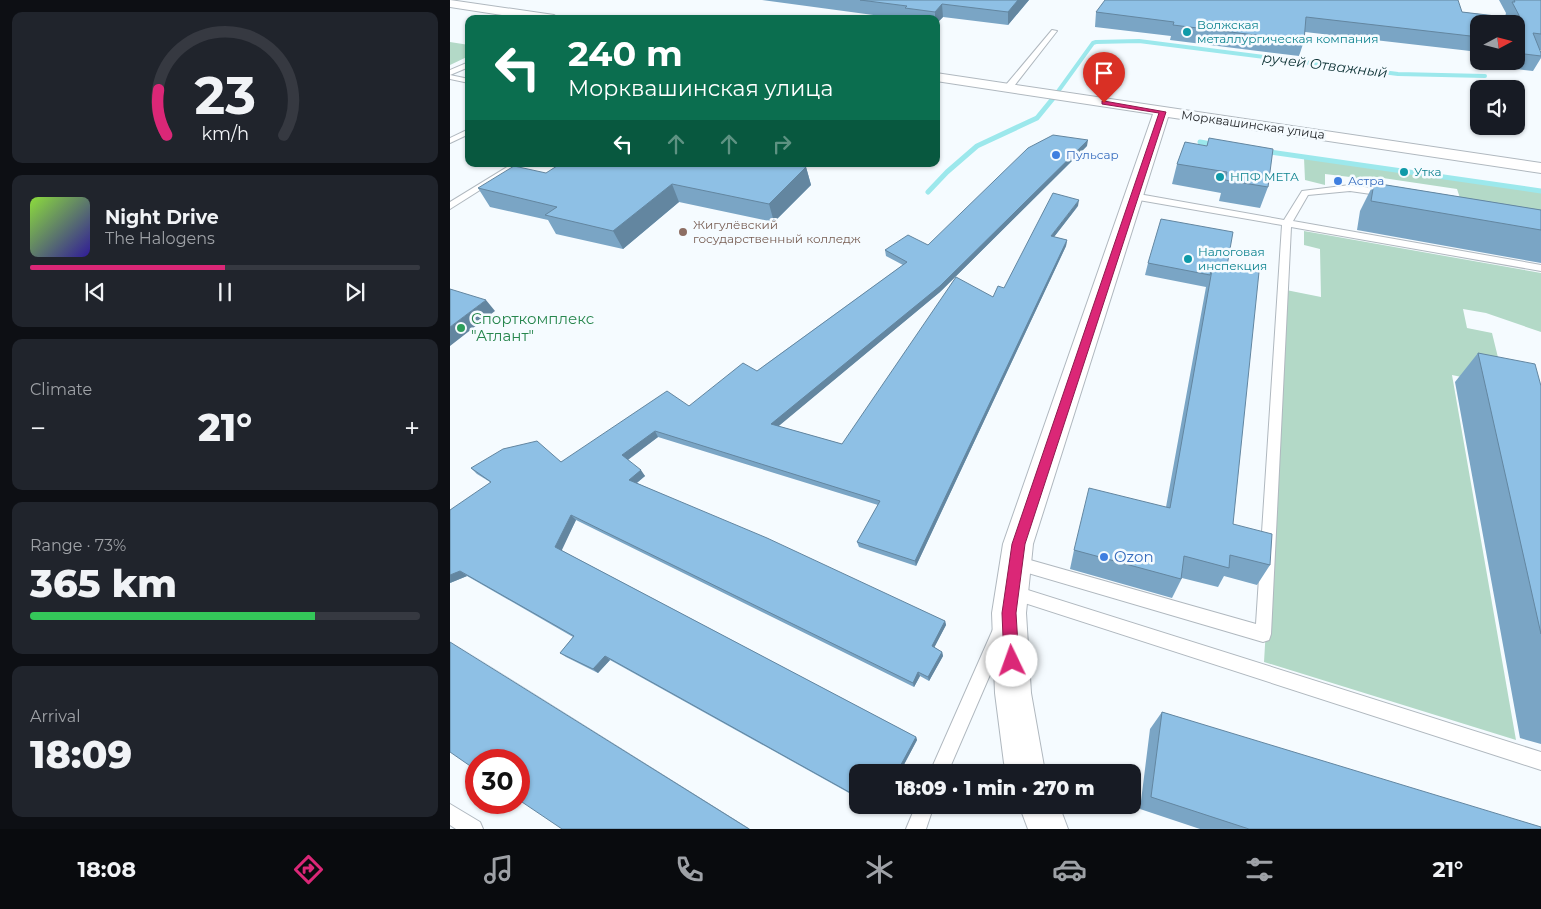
<!DOCTYPE html>
<meta charset="utf-8">
<style>
body{margin:0;font-family:Montserrat,sans-serif;background:#20242c;color:#f1f3f6;height:100vh;display:flex;flex-direction:column;font-size:19px;white-space:nowrap}
*{box-sizing:border-box;margin:0}
p{font-size:16px;color:#9ea1a6}
.icon{flex:none;width:28px;height:28px;fill:none;stroke:currentColor;stroke-width:2;stroke-linecap:round;stroke-linejoin:round}
.map{position:relative;flex:1;overflow:hidden}
.side{display:flex;flex-direction:column;gap:12px;padding:12px;background:#0d0f14;width:450px}
.side>*{flex:none}
.hud{position:absolute;left:15px;top:15px;width:475px;height:152px;border-radius:10px;box-shadow:0 1px 4px #0004;background:#0b6e4f;color:#fff;overflow:hidden}
.needle{width:32px;rotate:83deg}
.buttons{position:absolute;left:1020px;top:15px;display:grid;gap:10px}
.buttons a{display:grid;place-items:center;width:55px;height:55px;border-radius:10px;background:#171b24;box-shadow:0 1px 4px #0004;font-size:25px}
.speed{position:absolute;left:15px;top:749px;display:flex;gap:10px;font-size:25px;font-weight:700;text-align:center}
.speed>*{display:grid;place-content:center;width:65px;height:65px;border-radius:50%;background:#171b24;box-shadow:0 1px 4px #0004;line-height:1}
.speed .limit{border:8px solid #d22;background:#fff;color:#111}
.pin{position:absolute;display:grid;place-items:center;width:42px;height:42px;color:#fff;margin:-51px -21px;border-radius:50% 50% 50% 0;rotate:-45deg;box-shadow:0 0 5px #0007}
.pin .icon{rotate:45deg}
.me{position:absolute;width:55px;margin:-28px;rotate:357deg;stroke-linejoin:round;filter:drop-shadow(0 0 4px #0008)}
.turn{display:flex;align-items:center;gap:18px;height:105px;padding:0 20px;font-size:22px}
.turn .icon{width:65px;height:65px;stroke-width:2.5}
.turn b{display:block;font-size:35px;line-height:42px}
.lanes{display:flex;align-items:center;height:48px;padding:0 20px;background:#0003;justify-content:center;gap:25px;direction:ltr}
.lanes .off{opacity:.35}
.big{font-size:38px;font-weight:800;line-height:1.1}
.side .card{flex:1;display:flex;flex-direction:column;justify-content:center;gap:8px;min-width:0;padding:0 18px;border-radius:10px;background:#20242c}
.side .dial{align-items:center;gap:0}
.dial svg{height:130px;overflow:visible;fill:none;stroke:#363941;stroke-width:7;stroke-linecap:round;text-anchor:middle}
.dial text{fill:#f1f3f6;stroke:none}
.song{display:flex;align-items:center;gap:15px}
.cover{width:60px;height:60px;border-radius:8px;background:linear-gradient(135deg,hsl(90 70% 55%),hsl(250 70% 35%))}
.played{height:5px;border-radius:2px;background:linear-gradient(90deg,#db2777 50%,#363941 50%)}
.keys{display:flex;justify-content:space-around;direction:ltr}
.heat{display:flex;justify-content:space-between;align-items:center;font-size:28px;direction:ltr}
.charge{height:8px;border-radius:4px;background:linear-gradient(90deg,#34c759 73%,#363941 0)}
.trip{position:absolute;left:399px;top:764px;width:292px;height:50px;border-radius:10px;background:#171b24;box-shadow:0 1px 4px #0004;font-weight:800;line-height:50px;text-align:center}
.dock{display:flex;height:80px;justify-content:space-around;align-items:center;background:#090b0e;color:#9ea1a6}
.dock .icon{width:35px;height:35px}
.dock .selected{color:#db2777}
.dock b{font-size:22px;color:#f1f3f6}
main{display:flex;flex:1;min-height:0}
.map>svg:first-child{display:block}
.green{fill:#b3d9c7}
.lines{fill:none;stroke-linecap:round;stroke-linejoin:round}
.stream-far1{stroke:#9ce8ec;stroke-width:4}
.stream{stroke:#9ce8ec;stroke-width:5}
.lane-casing{stroke:#b0b8bf;stroke-width:2}
.street-casing{stroke:#b0b8bf;stroke-width:2}
.lane{fill:#fff;fill-rule:evenodd}
.street{fill:#fff;fill-rule:evenodd}
.wall{fill:#7aa5c5}
.shaded-wall{fill:#6386a0}
.building{fill:#8ec0e5;stroke:#6386a0}
.route{fill:#db2777;stroke:#8e194d}
.culture-dot{fill:#0f9aa8;stroke:#f5fbff;stroke-width:2}
.shop-dot{fill:#3f7fe0;stroke:#f5fbff;stroke-width:2}
.education-dot{fill:#8d6e63;stroke:#f5fbff;stroke-width:2}
.leisure-dot{fill:#2e9e5b;stroke:#f5fbff;stroke-width:2}
.labels{text-anchor:middle;stroke-width:5;stroke-linejoin:round;paint-order:stroke}
.far-culture-label{font-size:12px;fill:#0d838f;stroke:#f5fbff;text-anchor:start}
.far-street-label{font-size:12px;fill:#1c1f22;stroke:#f5fbff}
.far-shop-label{font-size:12px;fill:#366cbe;stroke:#f5fbff;text-anchor:start}
.far-education-label{font-size:12px;fill:#785e54;stroke:#f5fbff;text-anchor:start}
.far-water-label{font-size:14px;font-style:italic;fill:#0e3336;stroke:#f5fbff}
.leisure-label{font-size:15px;fill:#27864d;stroke:#f5fbff;text-anchor:start}
.shop-label{font-size:15px;fill:#366cbe;stroke:#f5fbff;text-anchor:start}
</style>
<main>
<section class="side">
<div class="card dial"><svg viewBox="0 0 100 80">
<path d="M14 69A42 42 0 1 1 86 69"/>
<path d="M14 69A42 42 0 0 1 9 41" stroke="#db2777"/>
<text x="50" y="56" font-size="32" font-weight="700">23</text>
<text x="50" y="72" font-size="11">km/h</text>
</svg></div>
<div class="card">
<div class="song"><i class="cover"></i><div><b>Night Drive</b><p>The Halogens</p></div></div>
<div class="played"></div>
<div class="keys"><svg class="icon" aria-label="previous" viewBox="0 0 24 24"><path d="M18 5L8 12l10 7zM5 5v14"/></svg><svg class="icon" aria-label="pause" viewBox="0 0 24 24"><path d="M8 5v14M16 5v14"/></svg><svg class="icon" aria-label="next" viewBox="0 0 24 24"><path d="M6 5l10 7-10 7zM19 5v14"/></svg></div>
</div>
<div class="card"><p>Climate</p>
<div class="heat"><a>−</a><b class="big">21°</b><a>+</a></div>
</div>
<div class="card"><p>Range · 73%</p><b class="big">365 km</b><div class="charge"></div></div>
<div class="card"><p>Arrival</p><b class="big">18:09</b></div>
</section>
<div class="map">
<svg width="1091" height="829" viewBox="0 0 1091 829">
<rect width="100%" height="100%" fill="#f5fbff"/>
<path class="green" d="M 0,42 L 19,45 L 19,56 L 0,65 Z
M 854,158 L 1091,191 L 1091,212 L 1011,201 L 1007,189 L 926,177 L 927,189 L 901,185 L 900,177 L 875,174 L 875,185 L 855,180 Z
M 854,231 L 1091,273 L 1091,332 L 1036,313 L 1013,309 L 1017,328 L 1042,333 L 1055,386 L 1002,375 L 1066,740 L 814,662 L 836,290 L 871,297 L 870,249 L 854,245 Z"/>
<g class="lines">
<path class="stream-far1" d="M 604,97 L 643,43 L 646,42 L 689,41 L 948,74 L 1035,76"/>
<path class="stream" d="M 750,142 L 767,145
M 813,151 L 1091,191
M 478,192 L 497,172 L 527,146 L 587,118 L 605,96"/>
<defs>
<path id="lane" d="M 602,30 L 607,31 L 561,90 L 555,90 L 555,86 Z
M 19,62 L 19,67 L 0,75 L 19,79 L 19,83 L 0,79 L 0,70 Z
M 19,129 L 19,134 L 0,143 L 0,138 Z
M 62,164 L 71,164 L 0,209 L 0,202 Z
M 900,185 L 935,190 L 939,193 L 935,196 L 900,191 L 858,195 L 843,221 L 1091,265 L 1091,271 L 841,227 L 821,634 L 819,640 L 813,642 L 561,568 L 559,563 L 561,558 L 566,556 L 806,624 L 832,225 L 683,199 L 679,196 L 683,193 L 834,220 L 852,191 Z
M 562,585 L 1091,752 L 1091,770 L 562,599 L 557,597 L 554,592 L 557,587 Z
M 550,625 L 556,627 L 558,633 L 498,772 L 480,772 L 544,627 Z
M 0,804 L 30,822 L 33,829 L 6,829 L 0,825 Z
M 466,805 L 484,805 L 476,829 L 456,829 Z"/>
<path id="street" d="M 0,0 L 104,15 L 110,19 L 78,19 L 0,7 Z
M 486,73 L 1091,163 L 1091,173 L 718,117 L 583,544 L 576,613 L 581,693 L 595,772 L 557,772 L 554,763 L 545,693 L 542,613 L 553,544 L 703,114 L 486,81 Z
M 569,805 L 609,805 L 618,829 L 578,829 Z"/>
</defs>
<use href="#lane" class="lane-casing"/>
<use href="#street" class="street-casing"/>
<use href="#lane" class="lane"/>
<use href="#street" class="street"/>
</g>
<path class="wall" d="M 312,0 L 579,0 L 558,25 L 493,17 L 486,24 L 486,19 L 453,19 Z
M 1049,0 L 1091,0 L 1091,50 L 1090,50 L 1091,53 L 1091,58 L 1083,71 L 1057,68 L 1054,61 L 1066,61 L 1066,24 L 1029,24 L 1029,52 L 855,32 L 854,41 L 849,56 L 720,40 L 721,36 L 645,27 L 646,12 L 1012,12 L 1055,17 L 1056,13 Z
M 735,142 L 818,187 L 810,208 L 769,201 L 771,193 L 722,184 L 727,164 Z
M 637,146 L 490,292 L 328,426 L 392,444 L 543,297 L 554,288 L 628,206 L 604,237 L 617,240 L 616,246 L 466,566 L 409,547 L 407,542 L 428,505 L 208,437 L 178,460 L 195,476 L 187,483 L 495,621 L 496,625 L 484,647 L 492,652 L 493,656 L 479,681 L 470,676 L 464,687 L 126,520 L 111,550 L 466,737 L 467,740 L 450,772 L 408,772 L 408,798 L 160,660 L 148,673 L 116,657 L 110,653 L 123,637 L 17,576 L 0,583 L 40,482 L 27,474 L 21,468 L 111,462 L 239,406 L 307,371 L 453,265 L 436,256 L 435,250 L 478,245 Z
M 356,167 L 361,185 L 324,222 L 229,202 L 173,249 L 106,234 L 98,220 L 40,207 L 28,188 L 96,173 Z
M 924,183 L 1091,210 L 1091,263 L 907,230 L 910,211 Z
M 698,263 L 777,266 L 783,524 L 820,565 L 807,585 L 774,576 L 768,587 L 732,578 L 722,598 L 620,569 L 624,550 L 716,507 L 756,287 L 695,275 Z
M 1028,353 L 1091,386 L 1091,744 L 1070,738 L 1005,382 Z
M 712,712 L 1091,829 L 750,829 L 690,809 L 700,729 Z"/>
<path class="shaded-wall" d="M 568,0 L 579,0 L 558,25 L 558,12 Z
M 492,4 L 493,17 L 486,24 L 486,19 L 485,19 L 485,12 Z
M 638,140 L 637,146 L 490,292 L 324,430 L 321,424 Z
M 356,167 L 361,185 L 324,222 L 319,204 Z
M 222,184 L 229,202 L 173,249 L 163,231 Z
M 629,200 L 628,206 L 600,242 L 601,236 Z
M 617,240 L 616,246 L 466,566 L 465,561 Z
M 36,300 L 45,311 L 0,346 L 0,327 Z
M 205,431 L 208,437 L 176,461 L 172,455 Z
M 191,470 L 195,476 L 184,485 L 179,480 Z
M 121,515 L 126,520 L 111,552 L 105,547 Z
M 10,571 L 17,576 L 0,583 L 0,575 Z
M 495,621 L 496,625 L 483,650 L 482,646 Z
M 0,641 L 300,829 L 299,829 Z
M 492,652 L 493,656 L 479,681 L 478,677 Z
M 155,656 L 160,660 L 148,673 L 143,669 Z
M 468,672 L 470,676 L 464,687 L 463,683 Z
M 466,737 L 467,740 L 450,772 L 447,772 Z"/>
<path class="building" d="M 410,0 L 568,0 L 558,12 L 492,4 L 485,12 L 455,8 L 457,6 Z
M 655,0 L 1008,0 L 1012,12 L 1071,19 L 1062,2 L 1065,2 L 1064,0 L 1091,0 L 1091,34 L 1083,33 L 1091,53 L 1091,56 L 1066,53 L 1066,24 L 1029,24 L 1029,37 L 856,17 L 854,41 L 723,25 L 724,22 L 646,12 Z
M 603,135 L 638,140 L 490,286 L 321,424 L 392,444 L 506,277 L 543,297 L 548,286 L 554,288 L 603,193 L 629,200 L 601,236 L 617,240 L 465,561 L 407,542 L 430,501 L 205,431 L 172,455 L 191,470 L 179,480 L 317,538 L 495,621 L 482,646 L 492,652 L 478,677 L 468,672 L 463,683 L 121,515 L 105,547 L 466,737 L 447,772 L 408,772 L 408,797 L 155,656 L 143,669 L 110,653 L 124,636 L 10,571 L 0,575 L 0,510 L 41,482 L 21,468 L 53,449 L 87,441 L 111,462 L 217,391 L 239,406 L 293,363 L 307,371 L 457,262 L 435,250 L 458,235 L 478,245 L 578,148 Z
M 759,138 L 823,149 L 818,187 L 775,180 L 777,172 L 727,164 L 735,142 L 757,146 Z
M 110,164 L 336,164 L 356,167 L 319,204 L 222,184 L 163,231 L 95,215 L 107,207 L 28,188 L 64,166 L 96,173 Z
M 924,183 L 1091,210 L 1091,230 L 921,201 Z
M 711,219 L 783,232 L 777,266 L 763,264 L 760,275 L 698,263 Z
M 763,264 L 809,272 L 783,524 L 822,534 L 820,565 L 780,555 L 779,568 L 734,556 L 731,579 L 624,550 L 639,488 L 720,508 Z
M 0,289 L 36,300 L 0,327 Z
M 1028,353 L 1085,364 L 1091,386 L 1091,634 Z
M 0,642 L 299,829 L 112,829 L 69,800 L 69,760 L 26,760 L 26,770 L 0,752 Z
M 712,712 L 1091,827 L 1091,829 L 799,829 L 701,797 Z"/>
<path class="route" d="M 654,101 L 716,112 L 575,544 L 566,613 L 569,661 L 567,666 L 562,668 L 556,666 L 554,661 L 552,613 L 562,544 L 709,113 L 652,104 L 652,101 Z"/>
<g class="culture-dot">
<circle cx="737" cy="32" r="5"/>
<circle cx="954" cy="172" r="5"/>
<circle cx="770" cy="177" r="5"/>
<circle cx="738" cy="259" r="5"/>
</g>
<g class="shop-dot">
<circle cx="606" cy="155" r="5"/>
<circle cx="888" cy="181" r="5"/>
<circle cx="654" cy="557" r="5"/>
</g>
<circle class="education-dot" cx="233" cy="232" r="5"/>
<circle class="leisure-dot" cx="11" cy="328" r="5"/>
<g class="labels">
<g class="far-culture-label">
<text x="747" y="29">Волжская<tspan x="747" dy="14">металлургическая компания</tspan></text>
<text x="964" y="176">Утка</text>
<text x="780" y="181">НПФ МЕТА</text>
<text x="748" y="256">Налоговая<tspan x="748" dy="14">инспекция</tspan></text>
</g>
<g class="far-street-label">
<text transform="translate(803 125) rotate(8)" y="4">Морквашинская улица</text>
</g>
<g class="far-shop-label">
<text x="616" y="159">Пульсар</text>
<text x="898" y="185">Астра</text>
</g>
<g class="far-education-label">
<text x="243" y="229">Жигулёвский<tspan x="243" dy="14">государственный колледж</tspan></text>
</g>
<g class="far-water-label">
<text transform="translate(875 65) rotate(7)" y="5">ручей Отважный</text>
</g>
<g class="leisure-label">
<text x="21" y="324">Спорткомплекс<tspan x="21" dy="17">"Атлант"</tspan></text>
</g>
<g class="shop-label">
<text x="664" y="562">Ozon</text>
</g>
</g>
</svg>
<div class="buttons">
<a><svg class="needle" viewBox="-14 -14 28 28"><path d="M0-13l5 13h-10z" fill="#e53935"/><path d="M0 13l5-13h-10z" fill="#9ea1a6"/></svg></a>
<a><svg class="icon" aria-label="sound" viewBox="0 0 24 24"><path d="M4 9h4l5-4v14l-5-4H4zM17 9q2 3 0 6"/></svg></a>
</div>
<div class="speed"><div class="limit">30</div></div>
<div class="pin" style="left:654px;top:103px;background:#d93025"><svg class="icon" aria-label="arrive" viewBox="0 0 24 24"><path d="M6 21V4h12l-3 4 3 4H6"/></svg></div>
<svg class="me" style="left:562px;top:661px" viewBox="-20 -20 40 40"><circle r="19" fill="#fff"/><path d="M0-13L10 11 0 6-10 11z" fill="#db2777"/></svg>
<div class="trip">18:09 · 1 min · 270 m</div>
<div class="hud">
<div class="turn"><svg class="icon" aria-label="left" viewBox="0 0 24 24"><path d="M17 20v-9H6M10 6l-5 5 5 5"/></svg><div><b>240 m</b>Морквашинская улица</div></div>
<div class="lanes"><svg class="icon" aria-label="left" viewBox="0 0 24 24"><path d="M17 20v-9H6M10 6l-5 5 5 5"/></svg><svg class="icon off" aria-label="ahead" viewBox="0 0 24 24"><path d="M12 20V5M6 11l6-6 6 6"/></svg><svg class="icon off" aria-label="ahead" viewBox="0 0 24 24"><path d="M12 20V5M6 11l6-6 6 6"/></svg><svg class="icon off" aria-label="right" viewBox="0 0 24 24"><path d="M7 20v-9h11M14 6l5 5-5 5"/></svg></div>
</div>
</div>
</main>
<nav class="dock">
<b>18:08</b>
<svg class="icon selected" aria-label="directions" viewBox="0 0 24 24"><path d="M12 3l9 9-9 9-9-9zM9 14v-3h6M13 9l2 2-2 2"/></svg>
<svg class="icon" aria-label="music" viewBox="0 0 24 24"><path d="M9 18V5l10-2v13"/><circle cx="6" cy="18" r="3"/><circle cx="16" cy="16" r="3"/></svg>
<svg class="icon" aria-label="phone" viewBox="0 0 24 24"><path d="M5 4h4l2 5-3 2q2 4 5 5l2-3 5 2v4C11 20 4 13 5 4z"/></svg>
<svg class="icon" aria-label="climate" viewBox="0 0 24 24"><path d="M12 3v18M4 7l16 10M4 17L20 7"/></svg>
<svg class="icon" aria-label="car" viewBox="0 0 24 24"><path d="M5 17H2v-5l4-1 3-4h7l3 4 3 1v5h-3M9 17h6M6 11h13"/><circle cx="7" cy="17" r="2"/><circle cx="17" cy="17" r="2"/></svg>
<svg class="icon" aria-label="filters" viewBox="0 0 24 24"><path d="M4 7h16M4 17h16"/><circle cx="9" cy="7" r="2"/><circle cx="15" cy="17" r="2"/></svg>
<b>21°</b>
</nav>
